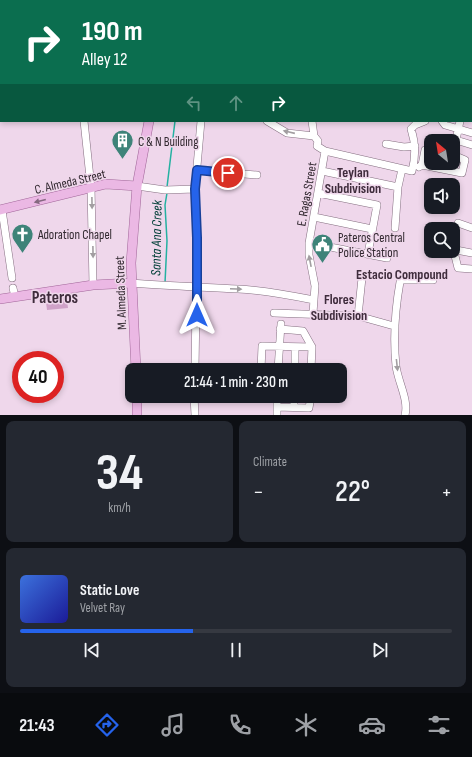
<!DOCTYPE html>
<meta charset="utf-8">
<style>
body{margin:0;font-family:"Sofia Sans Condensed",sans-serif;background:#242831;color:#f1f3f6;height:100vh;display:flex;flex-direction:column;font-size:15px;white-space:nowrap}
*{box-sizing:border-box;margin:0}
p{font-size:13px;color:#9ea1a6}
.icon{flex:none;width:22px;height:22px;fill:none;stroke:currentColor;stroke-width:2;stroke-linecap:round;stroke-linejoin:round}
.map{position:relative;height:415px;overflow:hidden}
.drawer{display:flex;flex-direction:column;gap:6px;padding:6px;background:#0d0f14;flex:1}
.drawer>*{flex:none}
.guide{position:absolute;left:0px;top:0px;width:472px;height:122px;box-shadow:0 2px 6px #0003;background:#0b6e4f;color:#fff;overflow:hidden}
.needle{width:26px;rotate:330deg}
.tools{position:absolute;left:424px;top:134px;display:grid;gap:8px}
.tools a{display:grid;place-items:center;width:36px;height:36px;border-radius:8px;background:#171b24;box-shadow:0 2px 6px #0003;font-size:20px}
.speed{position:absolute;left:12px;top:351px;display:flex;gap:8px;font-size:20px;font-weight:700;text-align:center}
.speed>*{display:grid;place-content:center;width:52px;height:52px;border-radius:50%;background:#171b24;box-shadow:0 2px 6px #0003;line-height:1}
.speed .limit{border:6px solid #d22;background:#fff;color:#111}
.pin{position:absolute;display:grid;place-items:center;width:34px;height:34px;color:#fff;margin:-17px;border:2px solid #fff;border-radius:50%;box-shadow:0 1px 4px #0007}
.me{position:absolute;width:44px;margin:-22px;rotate:0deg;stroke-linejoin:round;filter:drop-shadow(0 0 3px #0008)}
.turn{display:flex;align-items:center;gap:14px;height:84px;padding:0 16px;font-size:18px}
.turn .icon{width:52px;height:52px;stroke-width:2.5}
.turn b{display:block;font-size:28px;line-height:34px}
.lanes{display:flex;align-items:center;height:38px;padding:0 16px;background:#0003;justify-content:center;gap:20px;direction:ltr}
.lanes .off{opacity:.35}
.big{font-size:30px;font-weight:600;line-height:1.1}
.drawer .card{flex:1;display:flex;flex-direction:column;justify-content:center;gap:6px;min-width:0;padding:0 14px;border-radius:8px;background:#242831}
.drawer .dial{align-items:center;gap:0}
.dial b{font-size:52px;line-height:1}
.song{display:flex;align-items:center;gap:12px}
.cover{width:48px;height:48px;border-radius:6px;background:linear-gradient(135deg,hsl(220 70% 55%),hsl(240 70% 35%))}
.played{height:4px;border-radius:2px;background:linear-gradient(90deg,#2563eb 40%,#363941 40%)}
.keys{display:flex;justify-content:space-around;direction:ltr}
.heat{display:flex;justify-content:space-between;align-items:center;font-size:22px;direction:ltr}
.drawer .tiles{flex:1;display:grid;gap:6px;grid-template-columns:1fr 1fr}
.card:last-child{grid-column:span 2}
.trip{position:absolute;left:125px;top:363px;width:222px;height:40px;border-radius:8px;background:#171b24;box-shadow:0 2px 6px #0003;font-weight:600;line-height:40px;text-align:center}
.menu{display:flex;height:64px;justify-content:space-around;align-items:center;background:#090b0e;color:#9ea1a6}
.menu .icon{width:28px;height:28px}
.menu .active{color:#2563eb}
.menu b{font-size:18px;color:#f1f3f6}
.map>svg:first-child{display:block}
.green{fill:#cfa2c8}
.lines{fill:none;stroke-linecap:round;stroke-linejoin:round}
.stream{stroke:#24b1a1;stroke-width:1.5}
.minor-casing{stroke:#856f81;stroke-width:8}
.major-casing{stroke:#a16699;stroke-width:10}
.minor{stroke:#fff;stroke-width:7}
.major{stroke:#ebb8e4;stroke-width:9}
.oneway{fill:#a29ea1}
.oneway2{fill:#856980}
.route-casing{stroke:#184099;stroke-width:10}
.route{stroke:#2563eb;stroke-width:7}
.labels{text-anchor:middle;stroke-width:3;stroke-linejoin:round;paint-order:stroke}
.poi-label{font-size:13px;fill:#31282f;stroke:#efd7eb;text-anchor:start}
.street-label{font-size:13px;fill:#31282f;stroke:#efd7eb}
.neighbourhood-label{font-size:14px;font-weight:bold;fill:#3f2c3c;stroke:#efd7eb}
.water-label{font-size:14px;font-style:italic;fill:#04413a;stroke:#efd7eb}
.district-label{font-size:17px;font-weight:bold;fill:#3f2c3c;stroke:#efd7eb}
</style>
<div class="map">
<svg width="472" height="415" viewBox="0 0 472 415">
<rect width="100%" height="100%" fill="#efd7eb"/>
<path class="green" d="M 66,292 L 68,308 L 47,310 L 45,295 Z"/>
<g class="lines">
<path class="stream" d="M 215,1 L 215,0
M 167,187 L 175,121
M 165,283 L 167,241 L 165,205 L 167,193"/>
<defs>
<path id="minor" d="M 64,1 L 68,0
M 244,1 L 244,0
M 403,1 L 403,0
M 471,1 L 472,1
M 0,18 L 1,18
M 471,34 L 472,37
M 84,121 L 91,187 L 93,285
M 267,121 L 287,133 L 314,136 L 318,141 L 317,146 L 325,151 L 412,171
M 312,121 L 314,136
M 442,121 L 445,125 L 472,133
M 460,121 L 456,140 L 472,145
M 386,144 L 404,147 L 415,146
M 422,165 L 462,173 L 465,160 L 453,155
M 419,167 L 422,165 L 425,150 L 431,150
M 197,170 L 257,175
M 322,171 L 398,187
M 412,171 C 416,156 416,144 411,129 L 415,125 L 425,121
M 137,186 L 165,190 L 195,189
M 318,193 L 377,205 L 368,254
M 2,210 L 12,278
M 314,217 L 372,229
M 458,223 L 472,228
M 395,228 L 398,187 L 402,169
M 309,243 L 387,258
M 472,253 L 456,250 L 454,252 L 458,268 L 472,269
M 131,283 C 167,286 203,287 238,289 C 264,290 289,295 314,300
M 13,288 L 15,297
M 274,313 L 358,316 L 394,326
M 313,313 L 315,286 L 309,255 L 309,243 L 325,151
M 358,316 L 362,278
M 280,329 L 303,331 L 312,347 L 311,370
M 195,370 L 197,238 L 195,189 L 201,121
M 261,370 L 262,346 L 312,347
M 278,370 L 281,324
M 295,370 L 295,347
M 194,396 L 195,415
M 277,407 L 309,408 L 311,396
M 294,407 L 294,396
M 277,415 L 277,396
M 405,415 C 409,400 398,382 396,366 C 393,337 395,310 400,282 L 402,280 L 433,280"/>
<path id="major" d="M 189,1 L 190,0
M 0,210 L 106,184 L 137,186
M 0,299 L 93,285 L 131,283
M 136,370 L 131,263 L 137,186 L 149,121
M 137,396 L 137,415"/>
</defs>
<use href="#minor" class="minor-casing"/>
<use href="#major" class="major-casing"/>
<use href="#minor" class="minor"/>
<use href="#major" class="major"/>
</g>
<defs><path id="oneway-solid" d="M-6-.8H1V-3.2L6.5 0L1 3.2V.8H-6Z"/></defs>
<g class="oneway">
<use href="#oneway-solid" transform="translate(289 132) rotate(-167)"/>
<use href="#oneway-solid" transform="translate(92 203) rotate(89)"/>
<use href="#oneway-solid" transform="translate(93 252) rotate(89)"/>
<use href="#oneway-solid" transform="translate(310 261) rotate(-101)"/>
<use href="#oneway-solid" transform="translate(236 289) rotate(2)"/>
<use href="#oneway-solid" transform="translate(397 365) rotate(84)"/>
</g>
<use class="oneway2" href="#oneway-solid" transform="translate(40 201) rotate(166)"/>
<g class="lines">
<defs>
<path id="route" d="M 197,315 L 197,238 L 195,189 L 197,170 L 228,173"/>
</defs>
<use href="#route" class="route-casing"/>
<use href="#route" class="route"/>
</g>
<defs>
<symbol id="building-pin" viewBox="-11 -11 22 30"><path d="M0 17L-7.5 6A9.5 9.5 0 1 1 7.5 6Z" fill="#3e8379" stroke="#efd7eb"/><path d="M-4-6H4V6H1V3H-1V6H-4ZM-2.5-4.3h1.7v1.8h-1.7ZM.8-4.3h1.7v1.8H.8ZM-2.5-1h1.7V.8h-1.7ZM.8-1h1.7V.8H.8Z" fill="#fff"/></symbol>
<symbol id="church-pin" viewBox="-11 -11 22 30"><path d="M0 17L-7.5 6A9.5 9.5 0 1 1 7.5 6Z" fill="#3e8379" stroke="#efd7eb"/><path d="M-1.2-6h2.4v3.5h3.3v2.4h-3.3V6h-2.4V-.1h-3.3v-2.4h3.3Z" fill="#fff"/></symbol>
<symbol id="civic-pin" viewBox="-11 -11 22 30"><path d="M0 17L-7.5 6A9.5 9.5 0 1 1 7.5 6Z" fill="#3e8379" stroke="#efd7eb"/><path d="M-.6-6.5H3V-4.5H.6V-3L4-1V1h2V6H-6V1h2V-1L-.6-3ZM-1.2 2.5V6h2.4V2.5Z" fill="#fff"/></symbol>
</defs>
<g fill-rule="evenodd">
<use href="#building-pin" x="110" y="128" width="25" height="34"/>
<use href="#church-pin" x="10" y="222" width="25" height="34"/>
<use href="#civic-pin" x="310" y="232" width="25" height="34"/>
</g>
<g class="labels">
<g class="poi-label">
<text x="138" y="146">C &amp; N Building</text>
<text x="38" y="239">Adoration Chapel</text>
<text x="338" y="242">Pateros Central<tspan x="338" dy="15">Police Station</tspan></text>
</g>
<g class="street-label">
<text transform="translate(70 181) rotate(-13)" y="5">C. Almeda Street</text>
<text transform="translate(306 194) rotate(-80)" y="5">E. Ragas Street</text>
<text transform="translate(120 293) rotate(-92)" y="5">M. Almeda Street</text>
</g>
<g class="neighbourhood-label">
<text x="353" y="177">Teylan<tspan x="353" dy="16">Subdivision</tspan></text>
<text x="402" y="279">Estacio Compound</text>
<text x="339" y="304">Flores<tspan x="339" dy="16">Subdivision</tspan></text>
</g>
<g class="water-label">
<text transform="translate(156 238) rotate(-89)" y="5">Santa Ana Creek</text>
</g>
<g class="district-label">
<text x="55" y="303">Pateros</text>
</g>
</g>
</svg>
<div class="tools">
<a><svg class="needle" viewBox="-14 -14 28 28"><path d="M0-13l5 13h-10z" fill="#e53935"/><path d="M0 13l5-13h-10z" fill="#9ea1a6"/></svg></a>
<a><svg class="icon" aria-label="sound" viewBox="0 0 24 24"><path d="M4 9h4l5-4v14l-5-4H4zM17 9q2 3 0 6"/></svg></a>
<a><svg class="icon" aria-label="search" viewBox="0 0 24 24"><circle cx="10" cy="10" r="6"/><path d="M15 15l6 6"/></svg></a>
</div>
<div class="speed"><div class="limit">40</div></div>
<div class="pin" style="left:228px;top:173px;background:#d93025"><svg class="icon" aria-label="arrive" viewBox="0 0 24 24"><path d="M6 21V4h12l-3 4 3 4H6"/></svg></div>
<svg class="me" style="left:197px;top:315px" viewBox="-20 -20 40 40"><path d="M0-17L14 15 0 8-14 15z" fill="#2563eb" stroke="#fff" stroke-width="4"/></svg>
<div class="trip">21:44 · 1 min · 230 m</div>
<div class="guide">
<div class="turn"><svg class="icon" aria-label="right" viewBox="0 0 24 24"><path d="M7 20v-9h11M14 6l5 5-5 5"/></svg><div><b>190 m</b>Alley 12</div></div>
<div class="lanes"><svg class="icon off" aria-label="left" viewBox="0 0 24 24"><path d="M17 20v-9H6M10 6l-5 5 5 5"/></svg><svg class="icon off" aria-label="ahead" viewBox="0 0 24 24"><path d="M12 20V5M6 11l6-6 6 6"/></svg><svg class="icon" aria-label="right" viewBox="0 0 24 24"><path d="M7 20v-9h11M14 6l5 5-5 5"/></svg></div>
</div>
</div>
<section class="drawer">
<div class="tiles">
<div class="card dial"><b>34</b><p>km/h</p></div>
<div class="card"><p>Climate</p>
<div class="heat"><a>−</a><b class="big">22°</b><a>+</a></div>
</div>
<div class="card">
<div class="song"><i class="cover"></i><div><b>Static Love</b><p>Velvet Ray</p></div></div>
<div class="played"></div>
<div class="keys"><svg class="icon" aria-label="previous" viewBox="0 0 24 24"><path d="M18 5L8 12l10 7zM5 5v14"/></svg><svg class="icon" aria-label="pause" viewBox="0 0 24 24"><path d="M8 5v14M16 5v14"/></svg><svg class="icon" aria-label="next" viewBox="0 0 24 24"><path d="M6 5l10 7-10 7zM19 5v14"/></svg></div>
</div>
</div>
</section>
<nav class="menu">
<b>21:43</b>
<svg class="icon active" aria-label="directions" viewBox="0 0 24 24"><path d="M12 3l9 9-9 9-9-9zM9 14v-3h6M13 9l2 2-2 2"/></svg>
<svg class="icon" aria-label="music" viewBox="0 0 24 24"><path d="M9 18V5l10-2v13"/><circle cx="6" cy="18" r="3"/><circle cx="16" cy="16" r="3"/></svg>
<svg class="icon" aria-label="phone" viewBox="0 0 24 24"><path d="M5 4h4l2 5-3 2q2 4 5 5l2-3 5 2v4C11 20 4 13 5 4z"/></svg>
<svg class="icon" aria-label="climate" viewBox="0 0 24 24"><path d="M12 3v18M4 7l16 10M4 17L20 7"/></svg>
<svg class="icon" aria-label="car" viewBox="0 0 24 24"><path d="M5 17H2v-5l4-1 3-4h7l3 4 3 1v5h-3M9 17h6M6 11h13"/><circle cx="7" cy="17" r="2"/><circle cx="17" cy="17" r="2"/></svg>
<svg class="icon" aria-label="filters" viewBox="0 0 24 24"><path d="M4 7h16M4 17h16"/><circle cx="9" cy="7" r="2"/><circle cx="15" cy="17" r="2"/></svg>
</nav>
